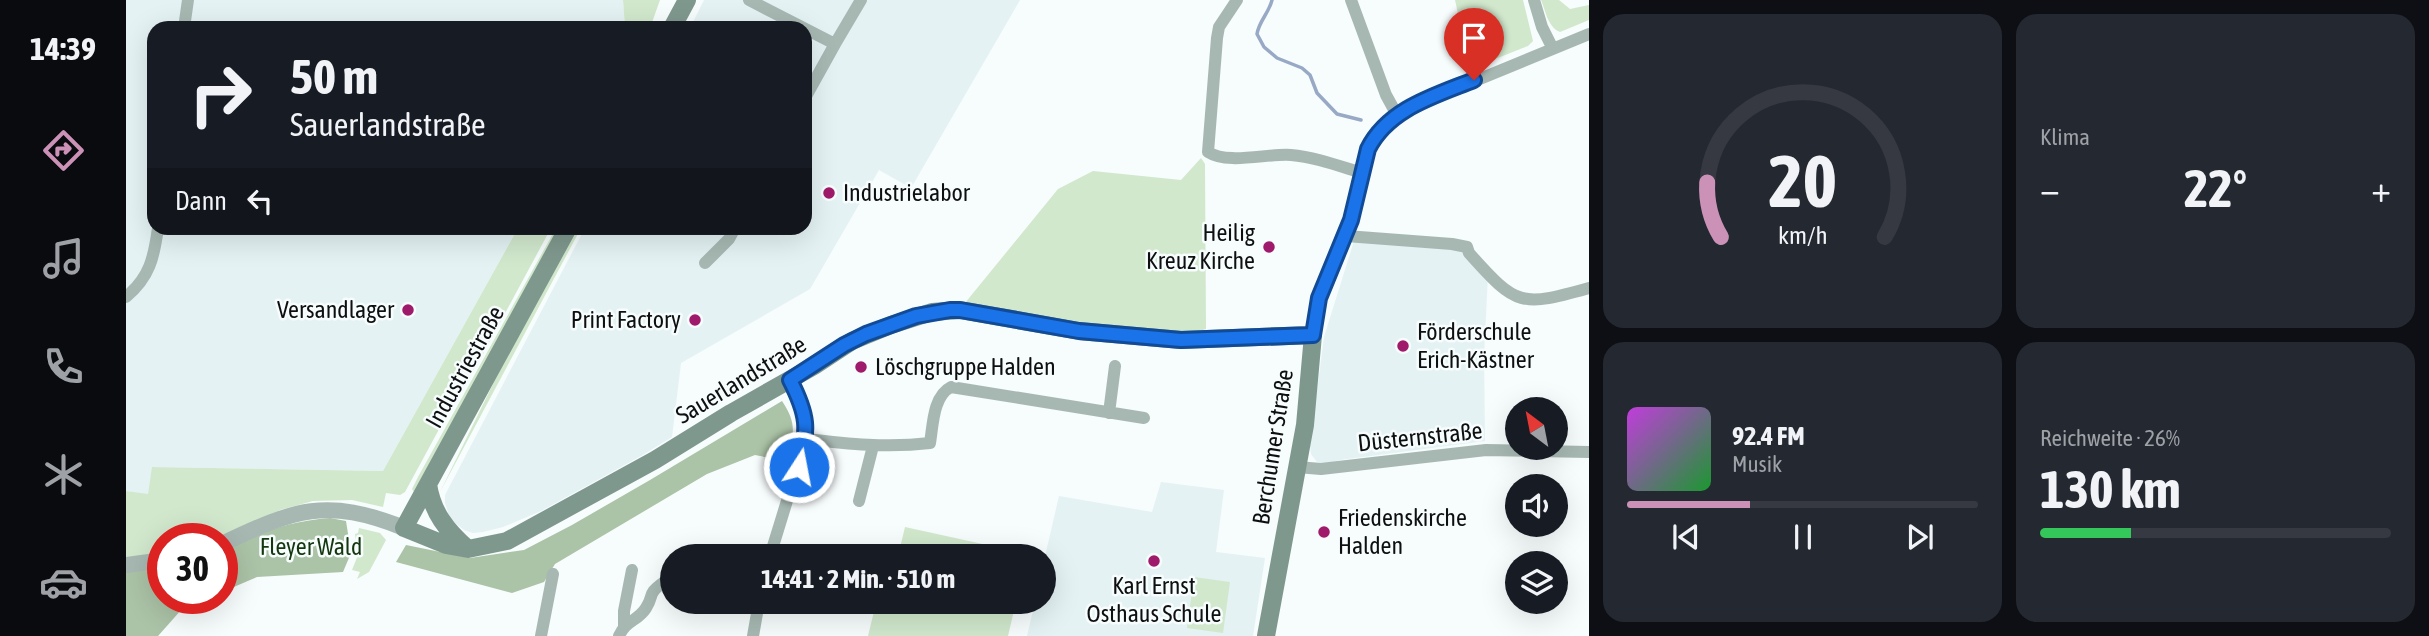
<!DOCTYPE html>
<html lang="de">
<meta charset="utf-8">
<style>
body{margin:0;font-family:"Asap Condensed",sans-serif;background:#242831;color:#f1f3f6;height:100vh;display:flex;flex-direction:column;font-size:26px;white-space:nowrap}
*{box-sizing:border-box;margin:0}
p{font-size:23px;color:#9ea1a6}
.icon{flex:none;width:38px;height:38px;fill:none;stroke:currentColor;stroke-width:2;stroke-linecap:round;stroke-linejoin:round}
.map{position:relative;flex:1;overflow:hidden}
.sheet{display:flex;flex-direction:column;gap:14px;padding:14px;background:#0d0f14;width:840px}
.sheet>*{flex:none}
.banner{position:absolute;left:21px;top:21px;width:665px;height:214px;border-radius:21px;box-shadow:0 7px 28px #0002;background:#171b24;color:#f1f3f6;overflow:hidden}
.needle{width:46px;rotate:328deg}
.fabs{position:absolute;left:1379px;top:397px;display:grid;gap:14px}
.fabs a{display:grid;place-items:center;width:63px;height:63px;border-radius:50%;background:#171b24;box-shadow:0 7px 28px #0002;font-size:35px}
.speed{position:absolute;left:21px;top:523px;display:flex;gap:14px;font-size:35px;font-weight:700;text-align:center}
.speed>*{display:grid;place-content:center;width:91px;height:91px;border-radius:50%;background:#171b24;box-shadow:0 7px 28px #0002;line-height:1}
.speed .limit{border:10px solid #d22;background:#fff;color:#111}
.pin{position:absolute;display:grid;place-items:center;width:60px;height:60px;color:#fff;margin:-72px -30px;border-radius:50% 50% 50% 0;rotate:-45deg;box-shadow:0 0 7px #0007}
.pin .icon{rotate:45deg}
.me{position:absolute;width:77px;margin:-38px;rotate:11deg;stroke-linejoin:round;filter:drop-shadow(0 0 5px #0008)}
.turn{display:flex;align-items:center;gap:24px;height:147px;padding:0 28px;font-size:32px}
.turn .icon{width:91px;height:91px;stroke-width:2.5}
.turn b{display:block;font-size:49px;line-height:60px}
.then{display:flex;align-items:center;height:66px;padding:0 28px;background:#0003;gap:14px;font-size:26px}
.big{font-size:52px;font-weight:700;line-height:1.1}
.sheet .tile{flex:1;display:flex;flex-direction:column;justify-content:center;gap:10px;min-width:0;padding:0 24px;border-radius:21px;background:#242831}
.sheet .dial{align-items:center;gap:0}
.dial svg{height:182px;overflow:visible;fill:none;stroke:#363941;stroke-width:7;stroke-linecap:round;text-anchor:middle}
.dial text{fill:#f1f3f6;stroke:none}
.song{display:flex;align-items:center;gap:21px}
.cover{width:84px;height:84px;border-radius:10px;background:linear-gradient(135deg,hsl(290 70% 55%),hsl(130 70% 35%))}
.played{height:7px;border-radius:4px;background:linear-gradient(90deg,#cc91b7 35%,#363941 35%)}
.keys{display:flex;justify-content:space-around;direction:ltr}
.heat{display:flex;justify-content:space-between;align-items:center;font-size:38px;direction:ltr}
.charge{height:10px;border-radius:5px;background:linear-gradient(90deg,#34c759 26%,#363941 0)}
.sheet .tiles{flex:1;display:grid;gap:14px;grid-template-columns:repeat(2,1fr)}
.trip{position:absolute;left:534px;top:544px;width:396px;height:70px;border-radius:35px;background:#171b24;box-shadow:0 7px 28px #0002;font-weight:700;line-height:70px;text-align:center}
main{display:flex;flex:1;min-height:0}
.menu{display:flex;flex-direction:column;width:126px;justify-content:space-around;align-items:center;background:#090b0e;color:#9ea1a6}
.menu .icon{width:49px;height:49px}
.menu .selected{color:#cc91b7}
.menu b{font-size:32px;color:#f1f3f6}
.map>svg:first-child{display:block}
.built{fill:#e4f2f3}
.green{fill:#d1e8cd}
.forest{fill:#abc3a7}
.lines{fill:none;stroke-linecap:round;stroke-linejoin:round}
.stream{stroke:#98a9c6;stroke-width:3.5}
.minor{stroke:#a7b8b2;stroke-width:12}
.tertiary{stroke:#a7b8b2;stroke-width:16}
.secondary{stroke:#7f988e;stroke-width:18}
.route-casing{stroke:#114b97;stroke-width:18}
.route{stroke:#1a73e8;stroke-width:12}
.poi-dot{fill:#9f1a6a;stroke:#f7fcfd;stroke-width:2.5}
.labels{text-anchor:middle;stroke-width:5;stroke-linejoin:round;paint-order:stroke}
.poi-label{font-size:24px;fill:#0e0f10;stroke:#f7fcfd;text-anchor:start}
.street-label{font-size:24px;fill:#0e0f10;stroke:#f7fcfd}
.park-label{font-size:24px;fill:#153710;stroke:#f7fcfd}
</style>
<main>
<nav class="menu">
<b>14:39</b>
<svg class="icon selected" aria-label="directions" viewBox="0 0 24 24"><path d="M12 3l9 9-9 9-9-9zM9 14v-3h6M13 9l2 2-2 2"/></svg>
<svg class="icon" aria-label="music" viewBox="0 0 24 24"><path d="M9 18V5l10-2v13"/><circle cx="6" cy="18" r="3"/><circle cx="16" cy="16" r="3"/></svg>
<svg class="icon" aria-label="phone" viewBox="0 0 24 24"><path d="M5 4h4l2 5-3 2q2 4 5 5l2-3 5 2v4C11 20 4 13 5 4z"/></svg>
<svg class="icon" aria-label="climate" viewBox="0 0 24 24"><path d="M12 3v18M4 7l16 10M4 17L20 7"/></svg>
<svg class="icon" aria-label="car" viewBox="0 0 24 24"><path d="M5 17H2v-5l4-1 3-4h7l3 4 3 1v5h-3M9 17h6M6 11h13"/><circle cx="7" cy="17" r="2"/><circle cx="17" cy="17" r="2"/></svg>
</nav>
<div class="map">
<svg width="1463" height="636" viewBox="0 0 1463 636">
<rect width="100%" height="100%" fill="#f7fcfd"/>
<path class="built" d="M 0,0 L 497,0 L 499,28 L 28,28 L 28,228 L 392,228 L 257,471 L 27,467 L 22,495 L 0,491 Z
M 578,0 L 894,0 L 785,188 L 753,170 L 684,289 L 555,363 L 546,437 L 515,456 L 415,511 L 377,527 L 357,532 L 347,533 L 338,530 L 324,519 L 319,503 L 319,495 L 459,228 L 679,228 L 679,28 L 564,28 Z
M 1228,241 L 1335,246 L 1362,274 L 1358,356 L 1359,441 L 1214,460 L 1200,464 L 1191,462 L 1185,454 L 1184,445 L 1198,337 Z
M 1035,482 L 1098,490 L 1090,552 L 1139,558 L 1127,636 L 901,636 L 909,602 L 917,602 L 917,565 L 933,496 L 1026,512 Z"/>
<path class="green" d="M 497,0 L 534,0 L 524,28 L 499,28 Z
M 1329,0 L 1397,0 L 1407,41 L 1402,46 L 1344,69 Z
M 1415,0 L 1433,0 L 1444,9 L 1463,5 L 1463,20 L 1434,32 C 1422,27 1420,12 1415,0 Z
M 1075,158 L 1079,164 L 1080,329 L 1070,332 L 992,330 L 839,303 L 932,189 L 967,171 L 1055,180 Z
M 392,228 L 425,228 L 356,356 L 330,398 L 279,492 L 274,495 L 260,493 L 257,507 L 226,500 L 187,501 L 154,510 L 93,539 L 37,539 L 37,555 L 0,559 L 0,491 L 22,494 L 26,467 L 257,471 Z
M 430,228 L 434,228 L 288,492 L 286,489 L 292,477 Z
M 450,228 L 455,228 L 314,492 L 371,376 Z
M 779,527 L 902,554 L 901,556 L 772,556 Z
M 233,528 L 254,533 L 260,540 L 243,572 L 231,579 L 234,572 L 226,570 L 232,555 L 229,534 L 232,533 Z
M 1068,577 L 1104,582 L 1097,633 L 1061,628 Z
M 762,602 L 890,602 L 882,636 L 742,636 L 750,603 L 761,606 Z"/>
<path class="forest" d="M 656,401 C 672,425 668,435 659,461 L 629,455 L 581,474 L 429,564 L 418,582 L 386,593 L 270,562 L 280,545 L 344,558 L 398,550 L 446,525 L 524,480 Z
M 204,518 L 220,521 L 225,553 L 217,572 L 131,577 L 96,592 L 96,550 C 134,533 162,521 204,518 Z
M 37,566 L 37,598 L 80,599 L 56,609 L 32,636 L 0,636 L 0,569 Z"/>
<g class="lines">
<path class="stream" d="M 1146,0 C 1143,13 1133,21 1131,34 L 1138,47 L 1151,58 L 1176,68 L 1184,75 L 1191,93 L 1211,114 L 1235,120"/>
<path class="minor" d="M 623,0 L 709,44 L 679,98
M 1111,0 L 1093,27 L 1091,38 L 1082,152 C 1102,165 1142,153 1165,155 C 1189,157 1213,166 1236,173
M 1225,0 L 1260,95 L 1271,115
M 1408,0 L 1416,27 L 1427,49
M 58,28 L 62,0
M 709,44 L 735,0
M 1220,236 L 1326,244 L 1341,247 L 1343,253 C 1391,307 1395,307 1463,288
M 579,263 L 603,239 L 609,228
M 0,297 C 24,277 28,257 32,228
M 1187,335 L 1193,298 L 1225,220 L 1242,149 L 1254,129 L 1271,115 L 1288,106 L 1463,34
M 983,413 L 989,366
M 680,439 C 722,444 762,448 804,443 C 807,425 807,396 825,387 L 1018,418
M 1171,467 L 1195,469 L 1360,450 L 1463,452
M 733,501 L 747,446
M 644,556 L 680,439 L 678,412 L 664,380
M 498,626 L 498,611 L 506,570
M 415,636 L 427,574
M 493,636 C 500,620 512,621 520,608 C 529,594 520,595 538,582
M 627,636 L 633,602"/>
<path class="tertiary" d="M 96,544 C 169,509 200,497 278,528
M 0,565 L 37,560"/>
<path class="secondary" d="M 546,28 L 561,0
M 442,228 L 278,528 L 320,545 L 342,549 L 381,541 L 529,460 L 605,413 L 688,366 L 726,341 L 765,325 L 806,312 L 834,310 L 953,331 L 1055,340 L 1187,335 L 1179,425 L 1140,636
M 302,484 C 306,512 321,531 342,549"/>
</g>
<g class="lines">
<defs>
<path id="route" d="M 673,467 C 683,429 682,415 664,380 L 718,345 L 740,334 L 790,316 L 824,310 L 834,310 L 953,331 L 1055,340 L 1187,335 L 1193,298 L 1225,220 L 1242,149 C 1262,109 1308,96 1348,80"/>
</defs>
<use href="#route" class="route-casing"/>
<use href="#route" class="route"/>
</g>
<g class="poi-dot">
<circle cx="703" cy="193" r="7"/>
<circle cx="1143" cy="247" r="7"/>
<circle cx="282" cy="310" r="7"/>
<circle cx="569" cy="320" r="7"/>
<circle cx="1277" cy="346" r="7"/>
<circle cx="735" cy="367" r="7"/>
<circle cx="1198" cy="532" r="7"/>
<circle cx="1028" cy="561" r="7"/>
</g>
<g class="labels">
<g class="poi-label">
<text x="717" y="201">Industrielabor</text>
<text x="1129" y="241" text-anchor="end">Heilig<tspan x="1129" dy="28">Kreuz Kirche</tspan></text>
<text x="268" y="318" text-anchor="end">Versandlager</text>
<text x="555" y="328" text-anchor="end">Print Factory</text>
<text x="1291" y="340">Förderschule<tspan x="1291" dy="28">Erich-Kästner</tspan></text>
<text x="749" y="375">Löschgruppe Halden</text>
<text x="1212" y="526">Friedenskirche<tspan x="1212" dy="28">Halden</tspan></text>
<text x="1028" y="594" text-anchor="middle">Karl Ernst<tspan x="1028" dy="28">Osthaus Schule</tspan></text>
</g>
<g class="street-label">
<text transform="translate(339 367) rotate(-61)" y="8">Industriestraße</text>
<text transform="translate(615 380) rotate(-31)" y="8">Sauerlandstraße</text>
<text transform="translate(1294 437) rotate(-6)" y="8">Düsternstraße</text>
<text transform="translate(1147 447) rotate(-81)" y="8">Berchumer Straße</text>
</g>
<g class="park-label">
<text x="185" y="555">Fleyer Wald</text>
</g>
</g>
</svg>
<div class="fabs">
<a><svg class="needle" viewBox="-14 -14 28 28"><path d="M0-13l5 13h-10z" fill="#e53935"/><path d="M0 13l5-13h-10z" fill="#9ea1a6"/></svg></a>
<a><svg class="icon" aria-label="sound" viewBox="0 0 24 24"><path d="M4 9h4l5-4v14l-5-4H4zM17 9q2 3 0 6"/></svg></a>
<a><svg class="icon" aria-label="layers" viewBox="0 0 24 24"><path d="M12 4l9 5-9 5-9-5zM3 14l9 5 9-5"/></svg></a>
</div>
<div class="speed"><div class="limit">30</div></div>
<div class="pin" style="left:1348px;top:80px;background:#d93025"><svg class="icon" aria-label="arrive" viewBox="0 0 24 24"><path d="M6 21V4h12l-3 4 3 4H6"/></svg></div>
<svg class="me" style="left:673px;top:467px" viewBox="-20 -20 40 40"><circle r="17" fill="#1a73e8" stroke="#fff" stroke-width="3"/><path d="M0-11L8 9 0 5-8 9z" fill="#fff"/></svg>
<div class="trip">14:41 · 2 Min. · 510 m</div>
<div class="banner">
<div class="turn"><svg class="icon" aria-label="right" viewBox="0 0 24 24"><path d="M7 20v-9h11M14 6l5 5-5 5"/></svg><div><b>50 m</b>Sauerlandstraße</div></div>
<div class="then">Dann<svg class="icon" aria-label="left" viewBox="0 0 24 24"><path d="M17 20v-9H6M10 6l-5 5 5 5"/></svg></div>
</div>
</div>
<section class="sheet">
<div class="tiles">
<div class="tile dial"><svg viewBox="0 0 100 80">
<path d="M14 69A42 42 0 1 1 86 69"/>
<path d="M14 69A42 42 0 0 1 8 45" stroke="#cc91b7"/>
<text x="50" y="56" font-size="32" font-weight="700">20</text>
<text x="50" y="72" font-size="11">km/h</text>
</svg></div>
<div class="tile"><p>Klima</p>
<div class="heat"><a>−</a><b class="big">22°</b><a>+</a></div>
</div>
<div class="tile">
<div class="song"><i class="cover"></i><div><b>92.4 FM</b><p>Musik</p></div></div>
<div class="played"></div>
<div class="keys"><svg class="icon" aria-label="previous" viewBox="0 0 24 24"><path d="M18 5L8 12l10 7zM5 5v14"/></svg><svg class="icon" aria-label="pause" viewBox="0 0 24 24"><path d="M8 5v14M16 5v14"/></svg><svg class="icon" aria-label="next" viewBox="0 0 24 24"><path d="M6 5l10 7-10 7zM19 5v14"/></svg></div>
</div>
<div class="tile"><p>Reichweite · 26%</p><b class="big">130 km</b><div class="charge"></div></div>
</div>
</section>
</main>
